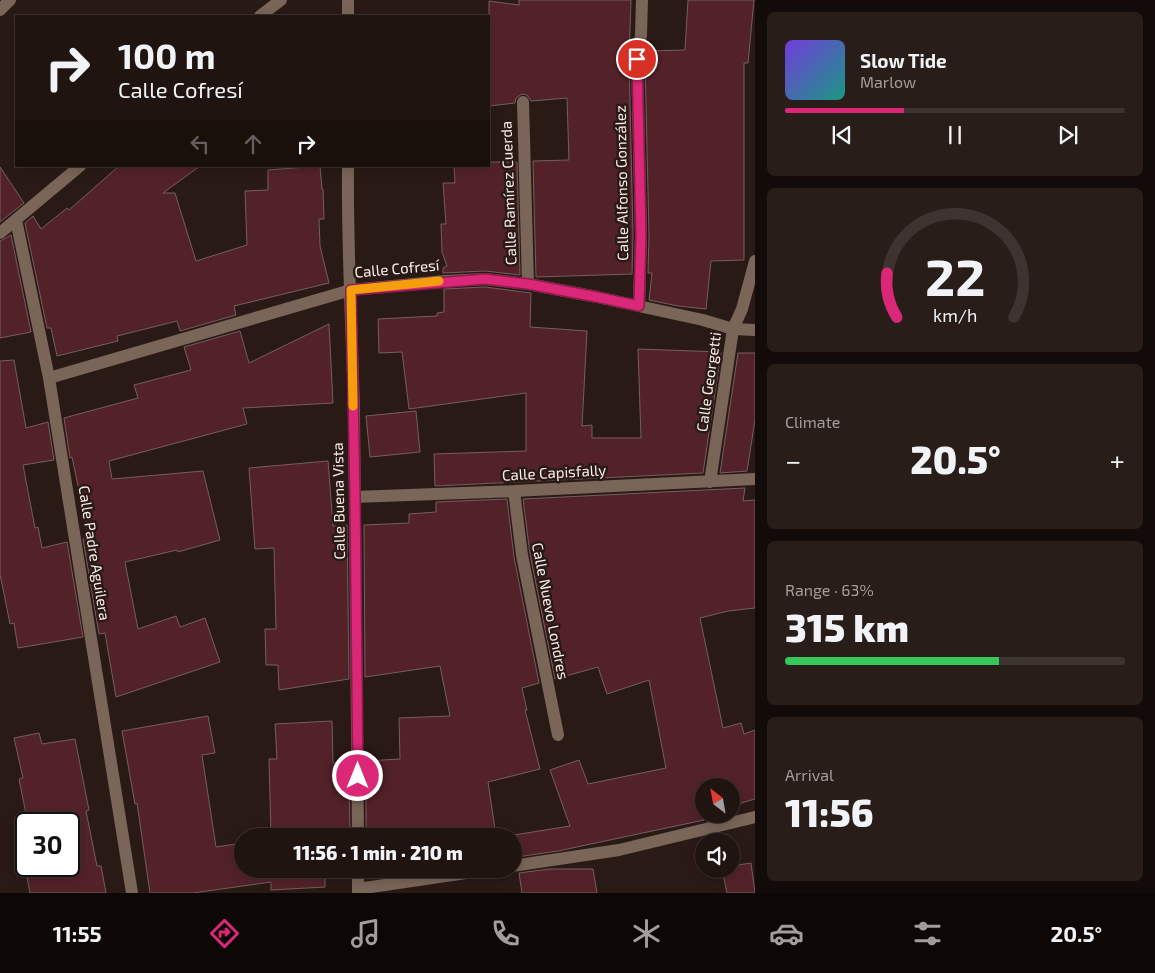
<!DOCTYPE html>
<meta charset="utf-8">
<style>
body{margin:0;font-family:"Exo 2",sans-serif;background:#281d19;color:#f1f3f6;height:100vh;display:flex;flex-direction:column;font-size:19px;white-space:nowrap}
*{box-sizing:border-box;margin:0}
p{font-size:16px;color:#a29e9f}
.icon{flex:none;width:28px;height:28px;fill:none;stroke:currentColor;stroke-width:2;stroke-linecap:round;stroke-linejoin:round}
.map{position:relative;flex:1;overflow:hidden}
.sheet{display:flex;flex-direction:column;gap:12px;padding:12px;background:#120b09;width:400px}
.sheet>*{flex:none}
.banner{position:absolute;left:15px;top:15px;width:475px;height:152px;border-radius:0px;box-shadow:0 2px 12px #0003,0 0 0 1px #3d3330;background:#201410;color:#f1f3f6;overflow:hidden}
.needle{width:32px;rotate:329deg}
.tools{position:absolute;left:695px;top:778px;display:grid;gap:10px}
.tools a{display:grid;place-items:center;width:45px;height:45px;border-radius:50%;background:#201410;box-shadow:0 2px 12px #0003,0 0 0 1px #3d3330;font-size:25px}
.speed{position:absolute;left:15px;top:812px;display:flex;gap:10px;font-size:25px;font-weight:700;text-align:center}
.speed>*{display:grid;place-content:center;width:65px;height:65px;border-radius:50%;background:#201410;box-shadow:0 2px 12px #0003,0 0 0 1px #3d3330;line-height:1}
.speed .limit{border:2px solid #111;border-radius:8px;background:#fff;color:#111}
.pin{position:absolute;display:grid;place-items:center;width:42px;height:42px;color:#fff;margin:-21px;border:2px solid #fff;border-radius:50%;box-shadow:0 1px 5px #0007}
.me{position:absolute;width:55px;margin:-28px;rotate:0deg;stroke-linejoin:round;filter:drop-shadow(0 0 4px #0008)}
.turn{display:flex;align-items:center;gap:18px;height:105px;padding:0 20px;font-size:22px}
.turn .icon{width:65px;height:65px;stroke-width:2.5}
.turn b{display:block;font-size:35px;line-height:42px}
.lanes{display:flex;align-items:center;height:48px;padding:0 20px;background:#0003;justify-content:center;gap:25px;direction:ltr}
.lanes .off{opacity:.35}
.big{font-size:38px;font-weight:800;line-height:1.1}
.sheet .widget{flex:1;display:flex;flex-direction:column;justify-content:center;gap:8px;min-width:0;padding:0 18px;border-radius:8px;background:#281d19}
.sheet .dial{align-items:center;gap:0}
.dial svg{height:130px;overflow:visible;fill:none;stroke:#3d3330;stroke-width:7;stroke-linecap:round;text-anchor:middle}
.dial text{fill:#f1f3f6;stroke:none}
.song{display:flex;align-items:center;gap:15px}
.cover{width:60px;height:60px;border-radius:8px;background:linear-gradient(135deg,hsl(260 70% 55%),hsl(170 70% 35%))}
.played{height:5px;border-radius:2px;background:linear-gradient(90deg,#db2777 35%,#3d3330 35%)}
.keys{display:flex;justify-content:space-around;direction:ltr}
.heat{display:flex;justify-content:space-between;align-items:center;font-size:28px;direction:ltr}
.charge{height:8px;border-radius:4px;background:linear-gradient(90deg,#34c759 63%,#3d3330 0)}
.trip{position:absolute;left:234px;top:828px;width:288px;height:50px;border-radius:25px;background:#201410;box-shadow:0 2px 12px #0003,0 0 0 1px #3d3330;font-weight:800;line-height:50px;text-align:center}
.tabs{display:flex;height:80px;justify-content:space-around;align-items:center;background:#0d0806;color:#a29e9f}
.tabs .icon{width:35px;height:35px}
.tabs .on{color:#db2777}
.tabs b{font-size:22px;color:#f1f3f6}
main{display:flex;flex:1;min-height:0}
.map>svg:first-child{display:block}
.building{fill:#532229;stroke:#745e60}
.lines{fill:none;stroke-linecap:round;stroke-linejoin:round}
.service{stroke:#796658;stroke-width:12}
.minor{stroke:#796658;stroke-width:12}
.route-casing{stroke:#8e194d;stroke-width:12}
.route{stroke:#db2777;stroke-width:9}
.slow{stroke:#f59e0b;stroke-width:9}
.labels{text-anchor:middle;stroke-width:5;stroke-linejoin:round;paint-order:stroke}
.street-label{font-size:15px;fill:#faeeeb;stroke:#2a1a16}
</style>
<main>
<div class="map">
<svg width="755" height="893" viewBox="0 0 755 893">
<rect width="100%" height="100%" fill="#2a1a16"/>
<path class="building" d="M 519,0 L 631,0 L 629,59 L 633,235 L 632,274 L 536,277 L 533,161 L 569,160 L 567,98 L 531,101 L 527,95 L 522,94 L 516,98 L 515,103 L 489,106 L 489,1 L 519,5 Z
M 688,0 L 754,0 L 748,63 L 744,63 L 744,260 L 711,261 L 706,309 L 678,306 L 649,300 L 652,273 L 648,273 L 649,235 L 645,60 L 647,51 L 685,50 Z
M 489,162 L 517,162 L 520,275 L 485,271 L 443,273 L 443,268 L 447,266 L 442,252 L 441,224 L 446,224 L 443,183 L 455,183 L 454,166 L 489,166 Z
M 119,166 L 200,166 L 163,193 L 175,193 L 196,261 L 247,245 L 245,191 L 268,190 L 268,170 L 320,166 L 322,189 L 323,189 L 324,219 L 319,219 L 320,246 L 329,283 L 234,306 L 236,315 L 180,331 L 177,321 L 117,336 L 118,341 L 57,356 L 51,328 L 47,328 L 25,223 L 33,216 L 41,229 L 67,208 L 69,210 Z
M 0,167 L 24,203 L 0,222 Z
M 11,235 L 31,332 L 0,338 L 0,241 Z
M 485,287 L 531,293 L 530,327 L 587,331 L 582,426 L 592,425 L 592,438 L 641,438 L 638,349 L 721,352 L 703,473 L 435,486 L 434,454 L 526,451 L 526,393 L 409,409 L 402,352 L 379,353 L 378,319 L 437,316 L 437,313 L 444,312 L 444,289 Z
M 329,324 L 333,403 L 243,408 L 247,424 L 109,461 L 112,479 L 203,471 L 220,540 L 178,552 L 177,550 L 125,562 L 138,629 L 176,616 L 180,627 L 205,618 L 220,662 L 116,697 L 105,633 L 99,634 L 83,539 L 89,538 L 72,457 L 70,458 L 64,418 L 138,398 L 134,385 L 191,370 L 184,347 L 240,331 L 249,363 Z
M 738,353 L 755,353 L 755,420 L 747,471 L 720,473 Z
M 14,360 L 26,428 L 48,422 L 54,460 L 23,465 L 35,528 L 38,527 L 42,548 L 67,542 L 83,637 L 18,648 L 14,623 L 10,624 L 0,574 L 0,361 Z
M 416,411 L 420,452 L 370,457 L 366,416 Z
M 328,461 L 333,526 L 347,525 L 349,679 L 279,690 L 278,665 L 266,665 L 265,629 L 276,629 L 274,548 L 255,549 L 249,468 Z
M 745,488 L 743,501 L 755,500 L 755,608 L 728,611 L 700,618 L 723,728 L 741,723 L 744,734 L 755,730 L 755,799 L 731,806 L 731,786 L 704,786 L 704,814 L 705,814 L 703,815 L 704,820 L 558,851 L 517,857 L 514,835 L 570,826 L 550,770 L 579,760 L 588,784 L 666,768 L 649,680 L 607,694 L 598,667 L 555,679 L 530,554 L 523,499 Z
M 507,499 L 514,557 L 539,683 L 522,688 L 527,710 L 525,710 L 540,769 L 488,782 L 496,836 L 366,836 L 366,761 L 400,759 L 399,718 L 450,716 L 440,666 L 365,677 L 364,525 L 409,523 L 409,514 L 436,512 L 436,502 Z
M 208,716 L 215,753 L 202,755 L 216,847 L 242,843 L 242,869 L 350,869 L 350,875 L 325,878 L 325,887 L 271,890 L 271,882 L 193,893 L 150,893 L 137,803 L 135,804 L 122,731 Z
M 332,721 L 333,763 L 349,762 L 350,836 L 271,836 L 269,759 L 277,759 L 275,724 Z
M 39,733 L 42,744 L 75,739 L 89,810 L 86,811 L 97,866 L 101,866 L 106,893 L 30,893 L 19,833 L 26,832 L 26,866 L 69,866 L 69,824 L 28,824 L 19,779 L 23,778 L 14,738 Z
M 751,863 L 755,893 L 727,893 L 722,869 L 731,869 L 731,866 Z
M 366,869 L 413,869 L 366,874 Z
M 549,869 L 593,869 L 597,893 L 522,893 L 519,873 Z"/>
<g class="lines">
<path class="service" d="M 637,59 L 641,35 L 642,0"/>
<path class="minor" d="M 0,10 L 10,0
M 260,16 L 281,0
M 348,16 L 348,0
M 637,59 L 641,235 L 639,306
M 523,102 L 528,284
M 348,166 C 347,248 352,330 354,412 C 356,554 357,695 358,836
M 16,220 L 49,378 L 132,893
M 0,233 L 80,166
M 49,378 L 351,290 L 446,281 L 485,279 L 528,284 L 597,297 L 703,320 L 733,329 L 755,330
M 710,482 L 733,329 L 742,309 L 755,261
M 514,491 L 522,555 L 558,735
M 355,497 L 514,491 L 755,479
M 512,866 L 619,850 L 755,817
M 358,869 L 358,893
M 358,889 L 493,869"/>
</g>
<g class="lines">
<defs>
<path id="route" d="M 358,776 L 355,496 L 351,290 L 485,279 L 528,284 L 597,297 L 639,306 L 641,235 L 637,59"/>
</defs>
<use href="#route" class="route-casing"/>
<use href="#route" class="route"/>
<path class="slow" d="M 353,406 L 351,290 L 439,281"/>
</g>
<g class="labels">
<g class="street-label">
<text transform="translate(622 183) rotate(-91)" y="5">Calle Alfonso González</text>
<text transform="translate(509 193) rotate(-92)" y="5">Calle Ramírez Cuerda</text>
<text transform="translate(397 269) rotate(-5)" y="5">Calle Cofresí</text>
<text transform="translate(709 382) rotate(-82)" y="5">Calle Georgetti</text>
<text transform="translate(554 473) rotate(-3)" y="5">Calle Capisfally</text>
<text transform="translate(339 501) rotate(-91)" y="5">Calle Buena Vista</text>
<text transform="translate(94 553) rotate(81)" y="5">Calle Padre Aguilera</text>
<text transform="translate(550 611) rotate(79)" y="5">Calle Nuevo Londres</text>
</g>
</g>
</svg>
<div class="tools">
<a><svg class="needle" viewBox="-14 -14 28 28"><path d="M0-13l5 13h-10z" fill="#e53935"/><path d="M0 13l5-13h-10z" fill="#a29e9f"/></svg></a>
<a><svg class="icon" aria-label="sound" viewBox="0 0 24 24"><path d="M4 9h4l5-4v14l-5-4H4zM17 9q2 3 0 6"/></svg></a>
</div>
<div class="speed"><div class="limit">30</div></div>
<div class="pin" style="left:637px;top:59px;background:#d93025"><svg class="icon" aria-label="arrive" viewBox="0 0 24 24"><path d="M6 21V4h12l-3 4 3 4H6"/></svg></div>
<svg class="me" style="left:358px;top:776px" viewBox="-20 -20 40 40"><circle r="17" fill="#db2777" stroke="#fff" stroke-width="3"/><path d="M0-11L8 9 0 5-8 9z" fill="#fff"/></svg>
<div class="trip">11:56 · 1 min · 210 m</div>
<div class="banner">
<div class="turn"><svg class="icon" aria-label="right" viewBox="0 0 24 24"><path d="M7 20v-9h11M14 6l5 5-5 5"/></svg><div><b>100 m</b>Calle Cofresí</div></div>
<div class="lanes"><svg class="icon off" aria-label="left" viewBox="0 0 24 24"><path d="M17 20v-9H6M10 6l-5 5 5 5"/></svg><svg class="icon off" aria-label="ahead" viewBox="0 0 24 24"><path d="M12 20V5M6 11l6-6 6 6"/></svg><svg class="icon" aria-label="right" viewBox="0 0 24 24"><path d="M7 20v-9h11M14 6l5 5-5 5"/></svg></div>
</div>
</div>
<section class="sheet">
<div class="widget">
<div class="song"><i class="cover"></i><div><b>Slow Tide</b><p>Marlow</p></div></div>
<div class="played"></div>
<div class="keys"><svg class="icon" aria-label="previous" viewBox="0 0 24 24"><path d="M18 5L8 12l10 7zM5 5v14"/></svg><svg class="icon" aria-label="pause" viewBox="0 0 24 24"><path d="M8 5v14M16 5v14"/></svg><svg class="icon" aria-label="next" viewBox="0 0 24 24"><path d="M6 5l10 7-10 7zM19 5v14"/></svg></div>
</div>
<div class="widget dial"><svg viewBox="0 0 100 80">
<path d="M14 69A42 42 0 1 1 86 69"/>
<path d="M14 69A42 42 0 0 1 8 42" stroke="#db2777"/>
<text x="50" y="56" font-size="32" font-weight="700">22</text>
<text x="50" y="72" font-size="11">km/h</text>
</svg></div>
<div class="widget"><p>Climate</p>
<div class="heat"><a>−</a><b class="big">20.5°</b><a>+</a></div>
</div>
<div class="widget"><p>Range · 63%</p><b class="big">315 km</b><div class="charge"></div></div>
<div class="widget"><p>Arrival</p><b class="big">11:56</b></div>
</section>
</main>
<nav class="tabs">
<b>11:55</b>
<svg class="icon on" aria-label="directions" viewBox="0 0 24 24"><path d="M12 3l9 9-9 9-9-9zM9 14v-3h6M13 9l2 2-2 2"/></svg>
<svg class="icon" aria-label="music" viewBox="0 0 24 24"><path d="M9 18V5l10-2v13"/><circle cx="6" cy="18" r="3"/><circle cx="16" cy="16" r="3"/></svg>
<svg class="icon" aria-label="phone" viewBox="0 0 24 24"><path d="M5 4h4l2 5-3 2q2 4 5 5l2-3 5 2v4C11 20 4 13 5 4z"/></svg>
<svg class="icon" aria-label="climate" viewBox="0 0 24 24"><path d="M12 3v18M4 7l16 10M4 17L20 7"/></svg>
<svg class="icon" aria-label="car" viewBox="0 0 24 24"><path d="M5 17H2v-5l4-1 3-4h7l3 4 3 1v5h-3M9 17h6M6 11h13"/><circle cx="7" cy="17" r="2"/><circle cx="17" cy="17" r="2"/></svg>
<svg class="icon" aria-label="filters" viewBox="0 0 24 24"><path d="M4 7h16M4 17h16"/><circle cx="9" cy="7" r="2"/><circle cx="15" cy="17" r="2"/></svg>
<b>20.5°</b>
</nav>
